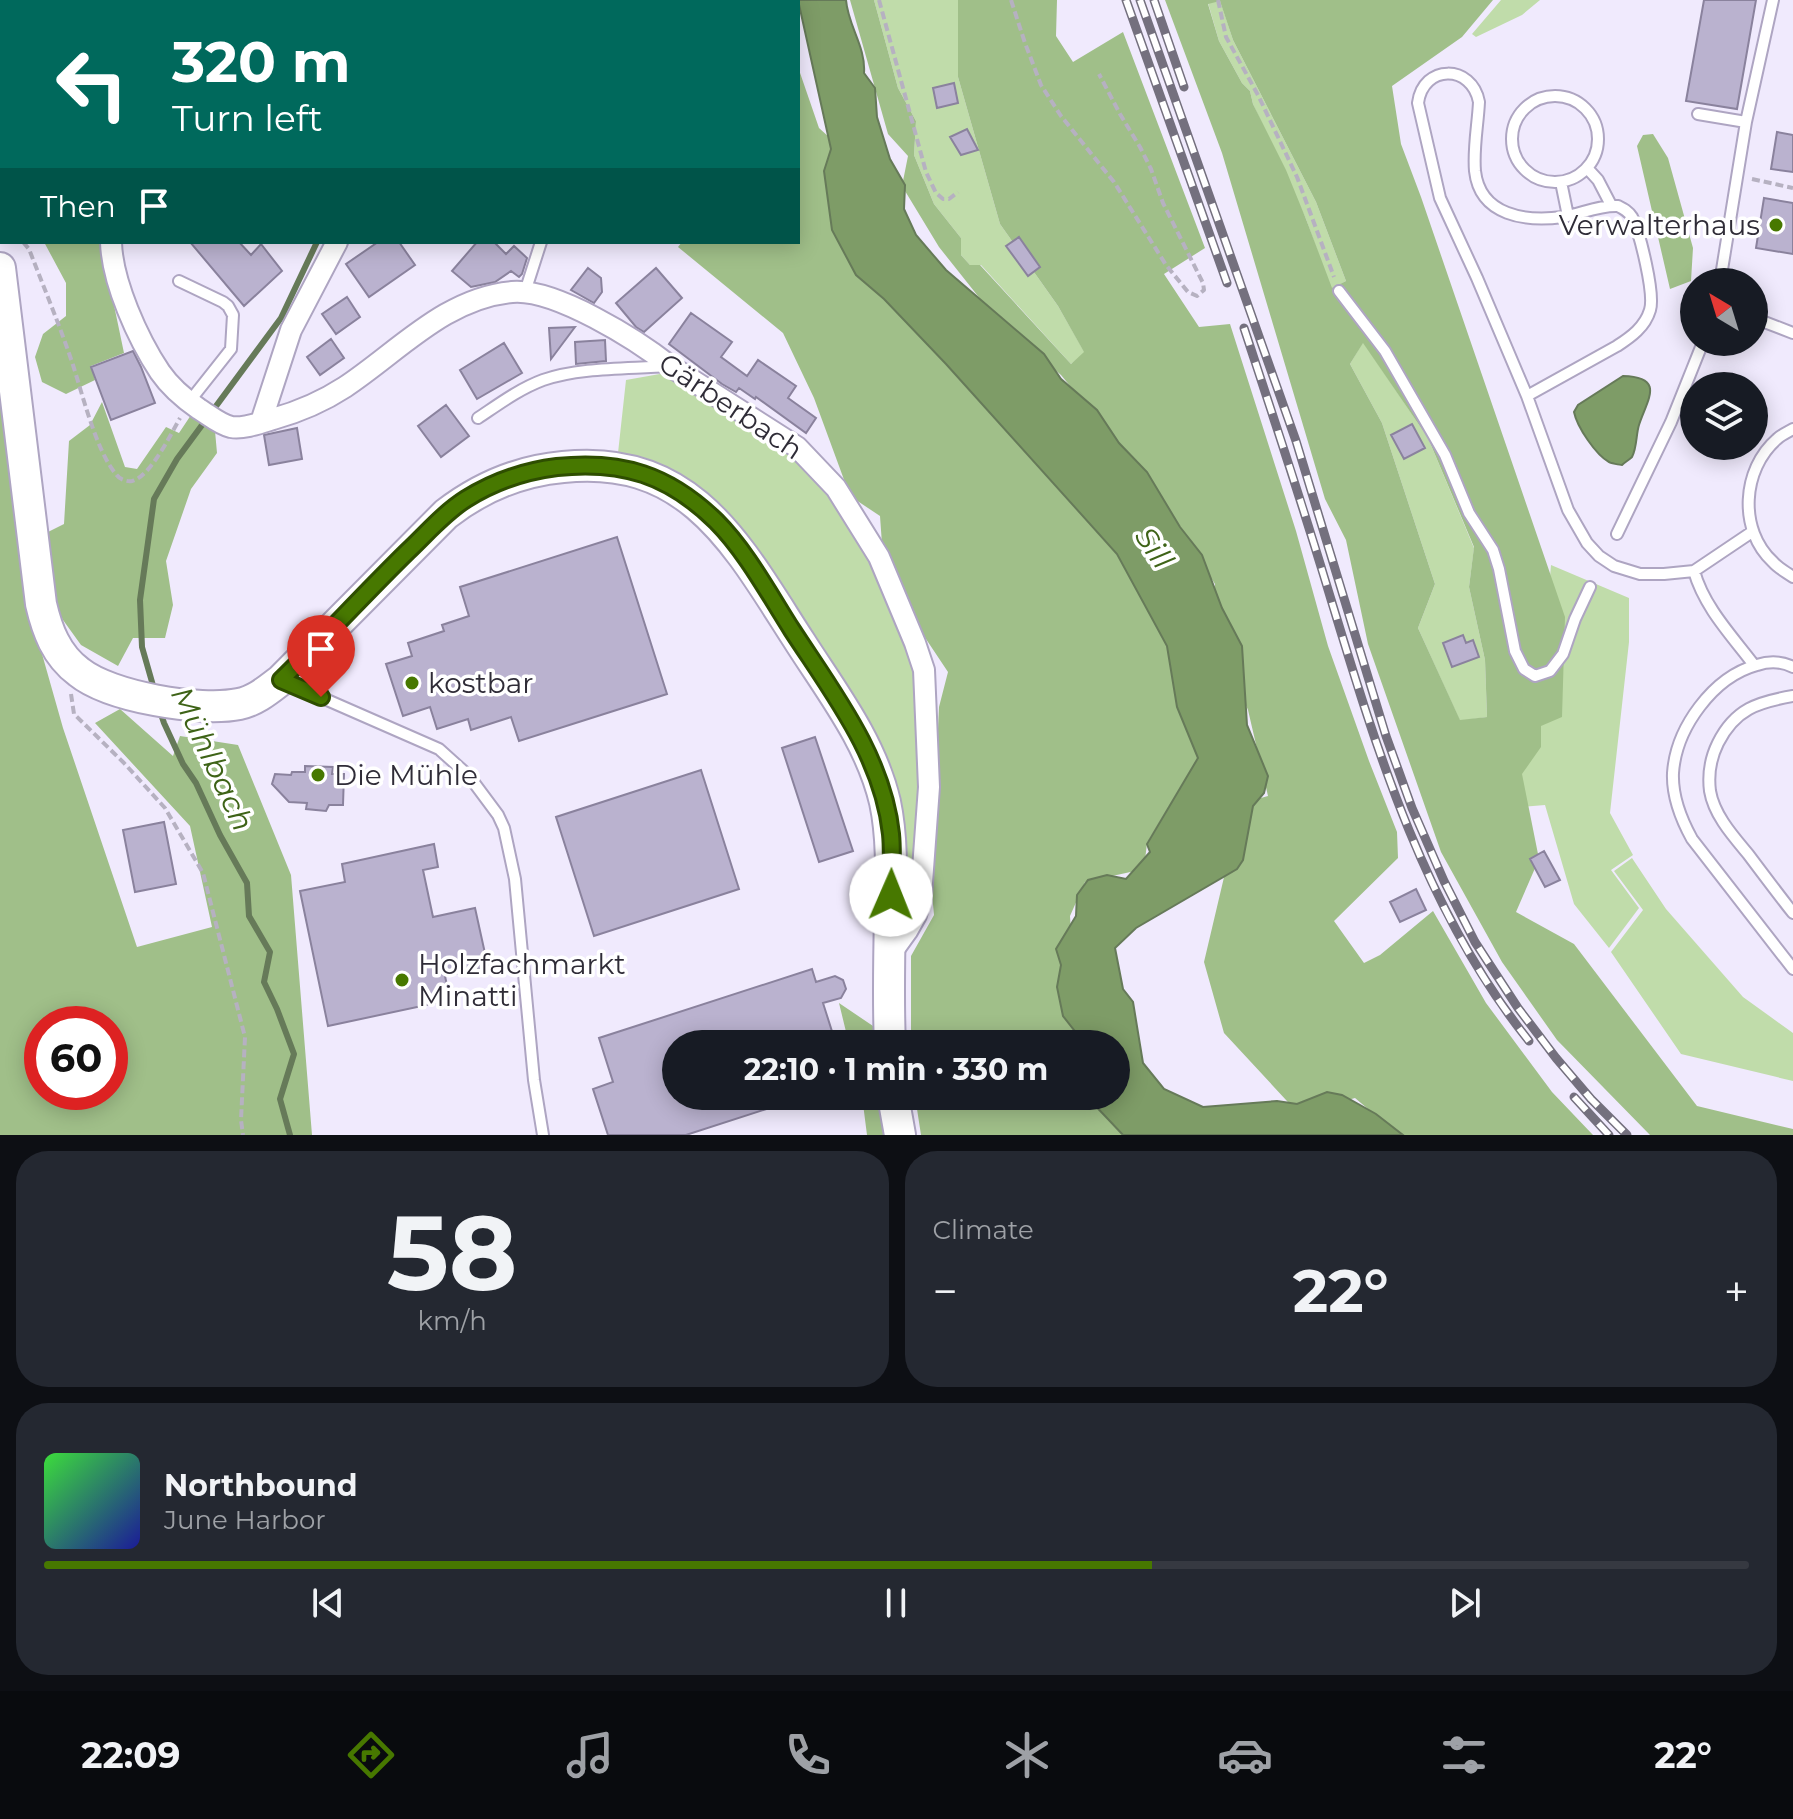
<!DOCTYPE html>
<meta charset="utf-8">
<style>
body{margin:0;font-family:Montserrat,sans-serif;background:#242831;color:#f1f3f6;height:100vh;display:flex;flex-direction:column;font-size:30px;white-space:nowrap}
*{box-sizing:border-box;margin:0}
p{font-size:26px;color:#9ea1a6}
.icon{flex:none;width:44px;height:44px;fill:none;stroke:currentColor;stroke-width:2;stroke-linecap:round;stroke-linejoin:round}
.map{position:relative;height:1135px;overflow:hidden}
.side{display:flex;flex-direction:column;gap:16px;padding:16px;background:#0d0f14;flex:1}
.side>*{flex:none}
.banner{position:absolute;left:0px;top:0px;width:800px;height:244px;box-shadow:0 4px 20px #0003;background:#00695c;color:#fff;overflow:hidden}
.needle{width:52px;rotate:322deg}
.tools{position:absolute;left:1680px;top:268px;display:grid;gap:16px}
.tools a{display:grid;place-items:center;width:88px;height:88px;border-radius:50%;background:#171b24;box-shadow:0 4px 20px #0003;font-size:40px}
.speed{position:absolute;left:24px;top:1006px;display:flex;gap:16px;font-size:40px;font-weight:700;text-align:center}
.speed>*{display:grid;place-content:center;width:104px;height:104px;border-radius:50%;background:#171b24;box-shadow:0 4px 20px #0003;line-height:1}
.speed .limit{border:12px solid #d22;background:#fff;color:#111}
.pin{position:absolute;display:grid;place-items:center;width:68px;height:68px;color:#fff;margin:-82px -34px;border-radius:50% 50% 50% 0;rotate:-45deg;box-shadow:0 0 8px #0007}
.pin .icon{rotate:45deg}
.me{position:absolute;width:88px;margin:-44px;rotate:1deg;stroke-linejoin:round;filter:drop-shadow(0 0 6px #0008)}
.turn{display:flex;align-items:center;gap:28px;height:168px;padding:0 40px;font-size:36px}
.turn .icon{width:104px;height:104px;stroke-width:2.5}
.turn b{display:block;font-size:56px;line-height:68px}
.then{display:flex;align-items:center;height:76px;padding:0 40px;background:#0003;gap:16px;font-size:30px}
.big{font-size:60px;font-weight:700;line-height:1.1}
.side .widget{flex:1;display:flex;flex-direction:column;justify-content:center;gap:12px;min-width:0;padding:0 28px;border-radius:32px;background:#242831}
.side .dial{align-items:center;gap:0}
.dial b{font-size:104px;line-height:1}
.song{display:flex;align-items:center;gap:24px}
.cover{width:96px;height:96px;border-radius:12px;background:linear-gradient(135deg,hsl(120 70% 55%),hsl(240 70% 35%))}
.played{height:8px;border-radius:4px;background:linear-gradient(90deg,#477800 65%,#363941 65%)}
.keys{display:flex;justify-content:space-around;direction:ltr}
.heat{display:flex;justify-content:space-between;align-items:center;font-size:44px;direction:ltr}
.side .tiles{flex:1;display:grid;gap:16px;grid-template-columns:1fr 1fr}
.widget:last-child{grid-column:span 2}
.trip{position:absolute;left:662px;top:1030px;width:468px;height:80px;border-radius:40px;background:#171b24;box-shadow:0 4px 20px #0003;font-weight:700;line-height:80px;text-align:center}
.tabs{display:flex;height:128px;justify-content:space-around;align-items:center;background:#090b0e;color:#9ea1a6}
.tabs .icon{width:56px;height:56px}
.tabs .selected{color:#477800}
.tabs b{font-size:36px;color:#f1f3f6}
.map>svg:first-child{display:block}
.green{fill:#c0dcaa}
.forest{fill:#a0bf89;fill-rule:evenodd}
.water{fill:#7e9c67;stroke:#667a59;stroke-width:2}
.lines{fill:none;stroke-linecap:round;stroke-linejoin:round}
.stream{stroke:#667a59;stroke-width:6}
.building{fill:#bab2cf;stroke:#8a829d;stroke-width:2}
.service-casing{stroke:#aea5c2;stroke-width:14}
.minor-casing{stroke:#aea5c2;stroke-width:24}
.primary-casing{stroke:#aea5c2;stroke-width:34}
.path{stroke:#b6b1c1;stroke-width:4;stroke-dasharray:8 4;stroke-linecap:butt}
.service{stroke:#fff;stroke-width:10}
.minor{stroke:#fff;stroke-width:20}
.primary{stroke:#fff;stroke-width:30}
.rail-casing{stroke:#74707e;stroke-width:9}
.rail{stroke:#fff;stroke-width:6;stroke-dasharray:18;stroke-linecap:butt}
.route-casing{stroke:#2e4e00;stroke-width:20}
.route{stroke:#477800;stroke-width:14}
.poi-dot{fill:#477800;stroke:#fff;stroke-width:3}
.labels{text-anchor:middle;stroke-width:7;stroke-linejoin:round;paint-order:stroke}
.poi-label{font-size:28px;fill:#2f2c37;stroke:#fff;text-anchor:start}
.street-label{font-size:28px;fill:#2f2c37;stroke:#fff}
.water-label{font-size:30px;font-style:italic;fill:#3e6317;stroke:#fff}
</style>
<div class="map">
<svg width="1793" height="1135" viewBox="0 0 1793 1135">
<rect width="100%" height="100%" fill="#f0eafd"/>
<path class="green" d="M 874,0 L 958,0 L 958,77 L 1000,224 L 1058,306 L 1085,353 L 1071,364 L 981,265 L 970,265 L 961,255 L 961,238 L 934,204 L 914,155 L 916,121 L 898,88 Z
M 1220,0 L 1233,40 L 1316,202 L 1346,281 L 1331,289 L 1306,219 L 1253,104 L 1250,91 L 1242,83 L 1219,41 L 1208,3 Z
M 1501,0 L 1540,0 L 1522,15 L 1476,37 L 1472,34 Z
M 1363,342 L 1428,438 L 1474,548 L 1469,587 L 1485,660 L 1487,717 L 1460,721 L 1418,628 L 1435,584 L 1382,423 L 1350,364 Z
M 671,372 L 790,448 L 859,530 L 914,653 L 924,753 L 910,909 L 901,913 L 905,873 L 783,596 L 734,519 L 700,488 L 656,464 L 618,453 L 626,380 Z
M 1551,565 L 1629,598 L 1629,642 L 1610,813 L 1633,855 L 1611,870 L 1639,908 L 1609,948 L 1574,904 L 1545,805 L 1521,807 L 1517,704 L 1543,660 Z
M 1632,858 L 1666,909 L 1743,997 L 1793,1033 L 1793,1081 L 1681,1054 L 1611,952 L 1643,910 L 1614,871 Z"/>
<path class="forest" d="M 850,0 L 874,0 L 898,88 L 916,121 L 914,155 L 934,204 L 961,238 L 961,255 L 970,265 L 980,265 L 1071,364 L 1084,352 L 1058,306 L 1000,224 L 958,77 L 958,0 L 1057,0 L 1056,36 L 1073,62 L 1123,32 L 1205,248 L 1164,274 L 1199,327 L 1230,324 L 1296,531 L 1328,646 L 1369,761 L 1397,832 L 1398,858 L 1334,921 L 1364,963 L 1380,955 L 1433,911 L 1486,1003 L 1552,1092 L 1593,1135 L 1399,1135 L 1355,1098 L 1299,1114 L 1224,1033 L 1204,962 L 1225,873 L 1250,801 L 1268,796 L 1248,710 L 1213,628 L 1215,584 L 1143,474 L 1061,375 L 993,315 L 939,247 L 902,186 L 908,156 L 888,134 Z
M 1165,0 L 1493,0 L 1462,37 L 1392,86 L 1401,144 L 1421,197 L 1565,617 L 1562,717 L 1541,726 L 1541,747 L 1522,774 L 1539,859 L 1516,912 L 1574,944 L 1697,1106 L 1793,1129 L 1793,1135 L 1650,1135 L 1557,1040 L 1502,962 L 1441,852 L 1368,644 L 1346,540 L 1325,499 L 1222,153 ZM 1220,1 L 1233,40 L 1316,202 L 1346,281 L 1332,288 L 1306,219 L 1286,170 L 1253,104 L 1250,91 L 1242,83 L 1219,41 L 1208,4 ZM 1363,343 L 1428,438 L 1474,547 L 1469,587 L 1485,660 L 1487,717 L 1460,720 L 1418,628 L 1435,584 L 1382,423 L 1350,364 Z
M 798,67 L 819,128 L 851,157 L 884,299 L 946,364 L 1117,554 L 1167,646 L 1187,698 L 1177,707 L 1198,758 L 1147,843 L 1144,869 L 1085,882 L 1070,916 L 1076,1008 L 1089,1044 L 911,1044 L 911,956 L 934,915 L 931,882 L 939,707 L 948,672 L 922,633 L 883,558 L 880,516 L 850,496 L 814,398 L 783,333 L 678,247 L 682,242 L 798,242 Z
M 1653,134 L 1668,158 L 1693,248 L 1691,281 L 1670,289 L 1637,146 L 1643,135 Z
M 44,242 L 106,242 L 106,267 L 124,353 L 91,366 L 95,380 L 66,394 L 42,382 L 35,357 L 43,334 L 66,316 L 66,283 Z
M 0,372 L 27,601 L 63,728 L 137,947 L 212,927 L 190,826 L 95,723 L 120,709 L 173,756 L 180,736 L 238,745 L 291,875 L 312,1135 L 0,1135 ZM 42,1024 L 110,1024 L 110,1092 L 42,1092 Z
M 102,402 L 125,467 L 137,469 L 166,427 L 179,433 L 191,415 L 215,431 L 217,453 L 191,489 L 166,561 L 173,605 L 165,638 L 133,638 L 118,666 L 81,645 L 63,620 L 53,602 L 48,532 L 64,524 L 69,441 L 90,425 Z
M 839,1003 L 873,1026 L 876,1044 L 849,1044 Z
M 862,1096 L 884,1096 L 891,1135 L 867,1135 Z
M 915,1096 L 1109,1096 L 1124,1135 L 921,1135 Z"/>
<path class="water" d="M 798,0 L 846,0 C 848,26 866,47 864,73 L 875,88 L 877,117 L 890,159 L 905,185 L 904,209 L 916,235 L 946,270 L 1044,354 L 1061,379 L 1097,410 L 1119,443 L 1147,472 L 1180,527 L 1202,555 L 1222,608 L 1242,646 L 1247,725 L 1268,776 L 1264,793 L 1253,806 L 1243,860 L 1237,869 L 1136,928 L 1115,948 L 1123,989 L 1133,1002 L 1143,1063 L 1164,1089 L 1203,1107 L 1277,1101 L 1297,1104 L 1327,1092 L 1342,1095 L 1376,1114 L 1403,1135 L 1123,1135 L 1089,1099 L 1089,1096 L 1116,1096 L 1116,1044 L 1085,1044 L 1063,1016 L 1057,987 L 1061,965 L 1056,949 L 1076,916 L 1077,895 L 1088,880 L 1107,875 L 1126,879 L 1150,852 L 1147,844 L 1198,758 L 1177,707 L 1167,646 L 1117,554 L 946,364 L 884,299 L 856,275 L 832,230 L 824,171 L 831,149 Z
M 1623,376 C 1666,377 1647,400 1639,425 C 1636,434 1637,448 1632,457 C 1629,460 1625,462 1622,465 C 1620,465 1610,463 1609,462 C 1596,455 1577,427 1574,412 L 1578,405 Z"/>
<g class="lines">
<path class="stream" d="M 428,2 L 430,0
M 154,689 L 142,647 L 140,600 L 154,499 L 177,459 L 281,318 L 317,242
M 160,711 L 164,723 L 183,764 L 196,783 L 220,835 L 247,883 L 249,916 L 270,952 L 264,982 L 277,1009 L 294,1054 L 280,1099 L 290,1135"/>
</g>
<path class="building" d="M 1704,0 L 1756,0 L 1737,109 L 1686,101 Z
M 954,83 L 958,103 L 937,108 L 933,88 Z
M 967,129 L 978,150 L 961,155 L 950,137 Z
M 1777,132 L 1793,135 L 1793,172 L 1771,169 Z
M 1764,198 L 1793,203 L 1793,254 L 1756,248 Z
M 1019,237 L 1040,267 L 1028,276 L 1006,246 Z
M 190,242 L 239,242 L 251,255 L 261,244 L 282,271 L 244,306 Z
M 378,242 L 399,242 L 415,265 L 369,297 L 346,264 Z
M 477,242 L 494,242 L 506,254 L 514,246 L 527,258 L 522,274 L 519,277 L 511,271 L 495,282 L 471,287 L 452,271 Z
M 588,268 L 601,278 L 602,292 L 594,303 L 571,290 Z
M 656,268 L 682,298 L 644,332 L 636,327 L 616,303 Z
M 347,297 L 360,317 L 336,334 L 322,314 Z
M 691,313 L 732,342 L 721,357 L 747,376 L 758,360 L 796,386 L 788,398 L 816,418 L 806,433 L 756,397 L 755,399 L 739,388 L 736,392 L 722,384 L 669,344 Z
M 575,327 L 551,359 L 549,328 Z
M 331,339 L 344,358 L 320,375 L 307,357 Z
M 605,340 L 606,361 L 576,364 L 575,342 Z
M 504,343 L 522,373 L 477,399 L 460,370 Z
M 133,351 L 141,367 L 155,403 L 111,420 L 91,367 Z
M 446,405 L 469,436 L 441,457 L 418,426 Z
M 1412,424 L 1425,448 L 1404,459 L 1391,435 Z
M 297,428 L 302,459 L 269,465 L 264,435 Z
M 617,537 L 667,694 L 519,741 L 511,717 L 471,730 L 468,719 L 437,729 L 430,707 L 403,716 L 386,664 L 412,656 L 408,643 L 444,631 L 442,625 L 469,616 L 460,587 Z
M 1463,635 L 1466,643 L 1473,640 L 1479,657 L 1452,667 L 1443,643 Z
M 815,737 L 853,851 L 819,862 L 782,748 Z
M 305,766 L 333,767 L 332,774 L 344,774 L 343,805 L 329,805 L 326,811 L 306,809 L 307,803 L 289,802 L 272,784 L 275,774 L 291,775 L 292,772 L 305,772 Z
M 701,770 L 739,889 L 594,936 L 556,817 Z
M 164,822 L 176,884 L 135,892 L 123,830 Z
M 434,844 L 438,867 L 423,870 L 433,917 L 475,908 L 488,967 L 445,976 L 450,1000 L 328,1026 L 300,891 L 345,882 L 342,864 Z
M 1544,851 L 1560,880 L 1545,887 L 1530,859 Z
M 1416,889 L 1426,910 L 1400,922 L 1390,902 Z
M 812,969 L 816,982 L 835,976 L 843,980 L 846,989 L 841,998 L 823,1003 L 836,1044 L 676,1044 L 676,1096 L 796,1096 L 797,1099 L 686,1135 L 608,1135 L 593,1089 L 613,1082 L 599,1038 Z"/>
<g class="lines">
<defs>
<path id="service" d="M 166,2 L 166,0
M1512 139a43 43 0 1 1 86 0a43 43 0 1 1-86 0Z
M 1698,114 L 1746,122
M 1587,168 L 1598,180 L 1611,205
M 1561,182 L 1568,216
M 179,281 L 223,302 L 228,306 L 233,315 L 231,349 L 189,402
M 1720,282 L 1746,122 L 1773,0
M 1339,291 L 1385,351 L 1445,455 L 1469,513 L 1493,550 L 1499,569 L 1515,651 L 1524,669 L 1535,676 L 1550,671 L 1563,654 L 1575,619 L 1590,587
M 525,292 L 541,242
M 1754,318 L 1793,333
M 1527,396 L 1617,346 C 1631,337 1645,327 1650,310 C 1655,294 1640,233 1632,217 C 1628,211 1624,209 1618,206 C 1599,205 1581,214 1563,217 C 1526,222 1480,216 1475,171 C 1473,148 1478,124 1479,102 C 1472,64 1423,64 1418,103 L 1440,198 L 1477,278 L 1527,396 L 1568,510 L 1587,543 L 1599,556 L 1614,566 L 1640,574 L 1664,574 L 1694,571 L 1752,532
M 478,418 C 499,404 519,389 543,380 C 580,367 629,369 668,366
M 1793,429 C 1788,432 1781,435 1777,439 C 1742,469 1738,530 1773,562 C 1778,568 1786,572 1793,577
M 1617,534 L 1671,422 L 1703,342
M 1694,571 C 1704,607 1732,636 1754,665
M 1793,667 C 1781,661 1769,661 1757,665 C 1713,677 1676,728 1673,773 C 1672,796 1681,819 1692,839 L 1793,969
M 286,682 L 439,749 L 469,776 L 498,815 L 504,828 L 515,879 L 534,1080 L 543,1135
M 1793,696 C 1758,702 1735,709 1718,743 C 1711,757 1708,775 1710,791 C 1714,815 1733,836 1748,854 C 1763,874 1778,894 1793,913"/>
<path id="minor" d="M 63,0 L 65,2
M 446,2 L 448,0
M 111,242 C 112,282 138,339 160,372 C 171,388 183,398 199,409 C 209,415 219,424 231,427 C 244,429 260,423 273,419 C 298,412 322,402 345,387 C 398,352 445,298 512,292 C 555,288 637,340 670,366 L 797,447 L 836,488 L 879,557 L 915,643 L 924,670 L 929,787 L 921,896 L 916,915 L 907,931 L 889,956
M 261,422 L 291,330 L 337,242"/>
<path id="primary" d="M 0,268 L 41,604 C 47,630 56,655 79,672 C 110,697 200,712 239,704 C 255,701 268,690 281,680 L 446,514 C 481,487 519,471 563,467 C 692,453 739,548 800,642 C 832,692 871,742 885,802 C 893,840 891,878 890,916 C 889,959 888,1002 890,1044
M 893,1096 L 900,1135"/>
</defs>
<use href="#service" class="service-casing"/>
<use href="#minor" class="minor-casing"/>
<use href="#primary" class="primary-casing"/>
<path class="path" d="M 879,0 L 926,172 L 936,193 L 943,199 L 949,199 L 958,192
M 1011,0 L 1025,43 L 1041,85 L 1061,116 L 1114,182 L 1166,265 L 1188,292 L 1197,296 L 1204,290 L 1203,283 L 1163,203 L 1151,169 L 1140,147 L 1120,114 L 1099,74
M 1218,0 L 1226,37 L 1258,95 L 1297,177 L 1334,277
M 1752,179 L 1793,188
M 0,213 L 2,215
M 0,229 L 2,228
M 23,242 L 29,249 C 44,288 60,326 73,365 C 82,393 97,453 116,474 C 119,479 126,482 132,481 C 150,477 171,434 180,418
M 71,694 L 74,714 L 124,763 L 165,808 L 203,873 L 245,1037 L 241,1120 L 243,1135"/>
<use href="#service" class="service"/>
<use href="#minor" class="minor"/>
<use href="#primary" class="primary"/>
<defs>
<path id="rail" d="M 1126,0 L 1227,283
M 1140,0 L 1296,441 L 1386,736 L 1412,808 L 1444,881 L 1475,942 L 1518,1008 L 1556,1058 L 1591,1099 L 1627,1135
M 1154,0 L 1184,87
M 1244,328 C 1272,413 1300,497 1326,583 C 1375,744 1422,907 1529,1041
M 1574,1097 L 1609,1135"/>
</defs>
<use href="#rail" class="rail-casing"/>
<use href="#rail" class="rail"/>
</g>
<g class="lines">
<defs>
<path id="route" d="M 321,697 L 281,680 C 324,638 365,593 408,551 C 427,533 444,513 466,499 C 493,482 525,471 557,467 C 622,460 669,475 716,521 C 746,551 769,594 792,630 C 833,693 883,757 891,834 C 893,854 891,875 891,895"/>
</defs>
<use href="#route" class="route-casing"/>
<use href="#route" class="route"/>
</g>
<g class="poi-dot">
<circle cx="1776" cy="225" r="8"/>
<circle cx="412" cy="683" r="8"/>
<circle cx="318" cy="775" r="8"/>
<circle cx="402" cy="980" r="8"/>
</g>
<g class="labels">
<g class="poi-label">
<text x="1760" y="235" text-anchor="end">Verwalterhaus</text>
<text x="428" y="693">kostbar</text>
<text x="334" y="785">Die Mühle</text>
<text x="418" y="974">Holzfachmarkt<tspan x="418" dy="32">Minatti</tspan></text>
</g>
<g class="street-label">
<text transform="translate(731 406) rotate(34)" y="10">Gärberbach</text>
</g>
<g class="water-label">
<text transform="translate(1154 548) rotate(56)" y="10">Sill</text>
<text transform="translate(212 759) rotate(65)" y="10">Mühlbach</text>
</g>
</g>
</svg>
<div class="tools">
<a><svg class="needle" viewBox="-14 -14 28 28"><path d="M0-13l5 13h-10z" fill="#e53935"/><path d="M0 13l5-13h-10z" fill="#9ea1a6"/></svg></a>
<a><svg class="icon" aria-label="layers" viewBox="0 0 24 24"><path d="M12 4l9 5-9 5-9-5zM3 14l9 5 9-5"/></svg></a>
</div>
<div class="speed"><div class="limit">60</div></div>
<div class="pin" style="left:321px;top:697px;background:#d93025"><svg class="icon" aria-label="arrive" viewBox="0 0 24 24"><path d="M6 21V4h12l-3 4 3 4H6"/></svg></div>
<svg class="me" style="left:891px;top:895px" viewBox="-20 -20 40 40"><circle r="19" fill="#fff"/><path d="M0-13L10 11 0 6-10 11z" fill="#477800"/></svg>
<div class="trip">22:10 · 1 min · 330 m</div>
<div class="banner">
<div class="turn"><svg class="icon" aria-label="left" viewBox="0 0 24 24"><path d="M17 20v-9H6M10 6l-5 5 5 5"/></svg><div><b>320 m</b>Turn left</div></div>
<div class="then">Then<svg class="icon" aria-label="arrive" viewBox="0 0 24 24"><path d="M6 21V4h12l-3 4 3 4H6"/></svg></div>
</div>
</div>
<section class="side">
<div class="tiles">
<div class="widget dial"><b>58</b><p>km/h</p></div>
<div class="widget"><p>Climate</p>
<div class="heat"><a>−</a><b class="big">22°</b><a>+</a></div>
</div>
<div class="widget">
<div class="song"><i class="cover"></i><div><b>Northbound</b><p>June Harbor</p></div></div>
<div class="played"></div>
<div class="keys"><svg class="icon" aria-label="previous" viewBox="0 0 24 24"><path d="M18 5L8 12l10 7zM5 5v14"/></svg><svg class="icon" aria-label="pause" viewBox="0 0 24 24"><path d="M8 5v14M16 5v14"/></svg><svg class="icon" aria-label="next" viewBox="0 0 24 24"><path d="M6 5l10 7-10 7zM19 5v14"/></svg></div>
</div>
</div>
</section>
<nav class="tabs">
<b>22:09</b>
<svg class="icon selected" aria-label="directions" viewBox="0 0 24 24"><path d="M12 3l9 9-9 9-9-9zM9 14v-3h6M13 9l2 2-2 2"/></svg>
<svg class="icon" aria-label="music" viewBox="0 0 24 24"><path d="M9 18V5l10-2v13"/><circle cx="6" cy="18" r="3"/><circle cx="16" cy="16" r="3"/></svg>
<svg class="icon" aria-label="phone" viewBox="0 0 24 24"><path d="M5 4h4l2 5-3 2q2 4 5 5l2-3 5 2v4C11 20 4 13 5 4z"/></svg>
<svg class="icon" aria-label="climate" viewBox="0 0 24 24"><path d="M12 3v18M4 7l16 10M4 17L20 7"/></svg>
<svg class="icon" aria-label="car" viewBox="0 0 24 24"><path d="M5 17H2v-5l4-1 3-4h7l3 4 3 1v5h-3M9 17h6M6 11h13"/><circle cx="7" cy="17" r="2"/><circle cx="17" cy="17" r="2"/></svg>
<svg class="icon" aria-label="filters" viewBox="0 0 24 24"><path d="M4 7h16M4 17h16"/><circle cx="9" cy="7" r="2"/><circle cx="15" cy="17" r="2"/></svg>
<b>22°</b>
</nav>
